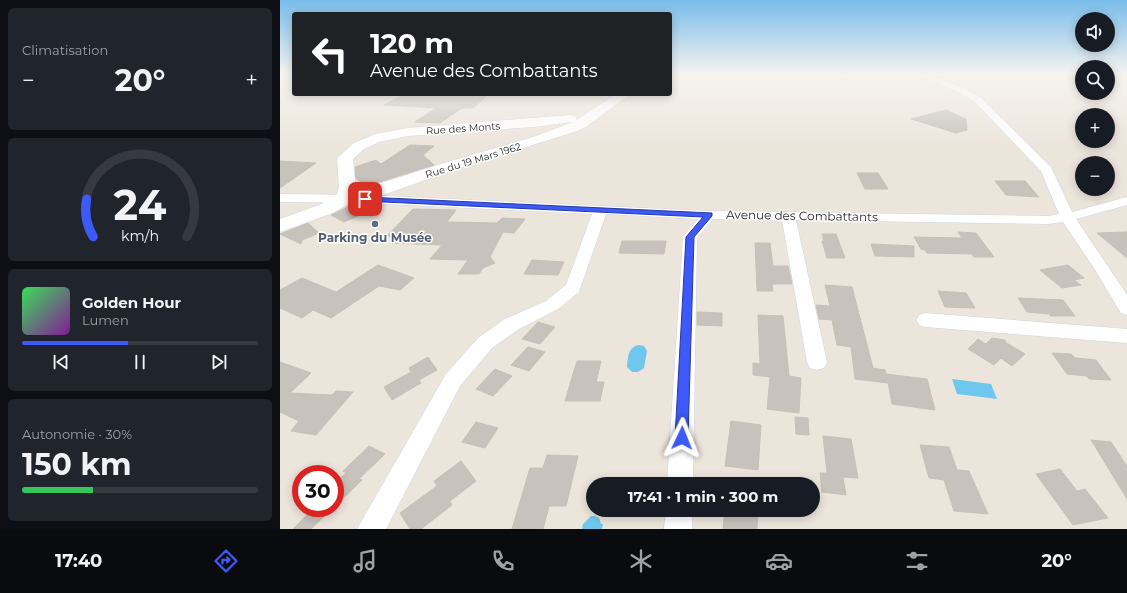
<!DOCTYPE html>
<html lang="fr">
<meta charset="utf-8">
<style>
body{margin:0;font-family:Montserrat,sans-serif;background:#20242c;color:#f1f3f6;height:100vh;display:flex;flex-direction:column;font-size:15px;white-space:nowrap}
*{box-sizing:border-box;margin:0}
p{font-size:13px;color:#9ea1a6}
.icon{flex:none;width:22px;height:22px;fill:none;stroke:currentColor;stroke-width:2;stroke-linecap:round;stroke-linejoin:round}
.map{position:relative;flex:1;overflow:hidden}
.panel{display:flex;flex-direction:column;gap:8px;padding:8px;background:#0d0f14;width:280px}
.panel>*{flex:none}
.guide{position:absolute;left:12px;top:12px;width:380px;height:84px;border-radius:4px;box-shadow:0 2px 10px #0003;background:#202124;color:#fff;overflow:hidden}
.fabs{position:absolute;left:795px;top:12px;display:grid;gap:8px}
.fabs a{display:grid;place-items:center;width:40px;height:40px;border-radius:50%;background:#171b24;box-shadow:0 2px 10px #0003;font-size:20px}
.speed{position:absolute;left:12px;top:465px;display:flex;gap:8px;font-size:20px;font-weight:700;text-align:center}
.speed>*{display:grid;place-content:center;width:52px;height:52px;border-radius:50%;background:#171b24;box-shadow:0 2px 10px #0003;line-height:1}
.speed .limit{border:6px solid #d22;background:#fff;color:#111}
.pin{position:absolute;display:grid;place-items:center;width:34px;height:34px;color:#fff;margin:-17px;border-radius:8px;box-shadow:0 2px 6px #0006}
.me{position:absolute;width:44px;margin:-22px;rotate:2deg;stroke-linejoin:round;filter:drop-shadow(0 0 3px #0008)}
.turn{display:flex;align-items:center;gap:14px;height:84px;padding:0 12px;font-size:18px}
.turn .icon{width:52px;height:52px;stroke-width:2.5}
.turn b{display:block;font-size:28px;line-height:34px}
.big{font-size:30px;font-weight:700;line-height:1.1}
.panel .tile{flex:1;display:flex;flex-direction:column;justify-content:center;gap:6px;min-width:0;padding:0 14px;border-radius:6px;background:#20242c}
.panel .dial{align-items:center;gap:0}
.dial svg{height:104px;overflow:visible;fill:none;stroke:#363941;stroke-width:7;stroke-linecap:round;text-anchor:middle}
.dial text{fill:#f1f3f6;stroke:none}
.song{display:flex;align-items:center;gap:12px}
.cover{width:48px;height:48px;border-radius:6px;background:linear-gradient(135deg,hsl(130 70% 55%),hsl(290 70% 35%))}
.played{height:4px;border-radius:2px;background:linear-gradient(90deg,#3d59f7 45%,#363941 45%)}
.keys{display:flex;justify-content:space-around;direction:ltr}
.heat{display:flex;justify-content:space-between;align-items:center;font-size:22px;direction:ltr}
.charge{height:6px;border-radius:3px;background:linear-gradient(90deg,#34c759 30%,#363941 0)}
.trip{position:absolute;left:306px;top:477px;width:234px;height:40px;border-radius:20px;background:#171b24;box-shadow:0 2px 10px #0003;font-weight:700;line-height:40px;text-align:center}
.dock{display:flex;height:64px;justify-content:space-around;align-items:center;background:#090b0e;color:#9ea1a6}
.dock .icon{width:28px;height:28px}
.dock .selected{color:#3d59f7}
.dock b{font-size:18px;color:#f1f3f6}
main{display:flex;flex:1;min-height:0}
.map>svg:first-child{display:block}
.water{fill:#70c7ed}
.building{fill:#c7c2bb;stroke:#c7c1b5}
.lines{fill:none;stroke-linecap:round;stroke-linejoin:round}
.street-casing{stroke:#d1d4e2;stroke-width:1}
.secondary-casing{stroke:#d1d4e2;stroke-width:1}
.street{fill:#fff;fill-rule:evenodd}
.secondary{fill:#fff;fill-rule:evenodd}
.route{fill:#3d59f7;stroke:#283aa1}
.service-dot{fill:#5c6f8a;stroke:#fff;stroke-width:1.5}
.labels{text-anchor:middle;stroke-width:3;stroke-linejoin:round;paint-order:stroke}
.far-street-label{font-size:10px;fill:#2a2a2a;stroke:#fff}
.street-label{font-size:12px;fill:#2a2a2a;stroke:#fff}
.service-label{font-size:12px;font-weight:bold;fill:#4e5e75;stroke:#fff}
</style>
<main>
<section class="panel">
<div class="tile"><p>Climatisation</p>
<div class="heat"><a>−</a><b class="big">20°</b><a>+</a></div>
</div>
<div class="tile dial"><svg viewBox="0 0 100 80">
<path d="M14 69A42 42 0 1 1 86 69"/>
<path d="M14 69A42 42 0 0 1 9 40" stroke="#3d59f7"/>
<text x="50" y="56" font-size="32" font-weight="700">24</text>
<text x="50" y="72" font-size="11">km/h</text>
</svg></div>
<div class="tile">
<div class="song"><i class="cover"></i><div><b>Golden Hour</b><p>Lumen</p></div></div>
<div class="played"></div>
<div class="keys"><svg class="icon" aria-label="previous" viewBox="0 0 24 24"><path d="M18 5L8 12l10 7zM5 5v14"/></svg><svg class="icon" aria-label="pause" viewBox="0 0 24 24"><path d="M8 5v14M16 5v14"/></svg><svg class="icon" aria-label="next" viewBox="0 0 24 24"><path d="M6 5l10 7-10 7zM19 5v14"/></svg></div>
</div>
<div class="tile"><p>Autonomie · 30%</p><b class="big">150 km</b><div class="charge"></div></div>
</section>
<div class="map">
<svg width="847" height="529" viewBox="0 0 847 529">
<rect width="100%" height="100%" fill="#ece5dc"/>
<path class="water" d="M 359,345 L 364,346 L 367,351 L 364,368 L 358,372 L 352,372 L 347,367 C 348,357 348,347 359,345 Z
M 672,379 L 711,384 L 717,399 L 677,394 Z
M 311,516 L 315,516 L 319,518 L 321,524 L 323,524 L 322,529 L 302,529 L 303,524 Z"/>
<path class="building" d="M 125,94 L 184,94 L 208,95 L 193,108 L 182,108 L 160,123 L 135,122 L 156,108 L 104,105 Z
M 666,110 L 686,119 L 687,130 L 676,133 L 631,119 Z
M 130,145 L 154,146 L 143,155 L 154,165 L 86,186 L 76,178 L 75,167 L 96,160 L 101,164 Z
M 0,161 L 36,163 L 0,188 Z
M 577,173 L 598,173 L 608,189 L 585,189 Z
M 715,181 L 745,181 L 759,197 L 726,195 Z
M 74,204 L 85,204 L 102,205 L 64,222 L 51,215 Z
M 133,209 L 176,210 L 167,222 L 217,223 L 222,218 L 245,219 L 234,233 L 223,232 L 210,257 L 215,263 L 203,268 L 199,274 L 178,274 L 188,260 L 150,259 L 162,245 L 112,243 L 118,236 L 107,236 Z
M 28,223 L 39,233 L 22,240 L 21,244 L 0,234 Z
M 678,232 L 696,233 L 714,257 L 694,257 L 692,254 L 647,253 L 645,250 L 641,249 L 634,237 L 682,238 Z
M 847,232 L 847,258 L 817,233 Z
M 542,234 L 556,234 L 565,258 L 547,258 L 542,241 L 544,241 Z
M 342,241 L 386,241 L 384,254 L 339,253 Z
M 475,243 L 490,243 L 493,266 L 508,266 L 512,284 L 492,284 L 493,291 L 477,291 Z
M 591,244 L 634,246 L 634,257 L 595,256 Z
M 252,260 L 267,261 L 284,262 L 278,275 L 244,274 Z
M 98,265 L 134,278 L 120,290 L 99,286 L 51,318 L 33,310 L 22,318 L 0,308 L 0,290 L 22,278 L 56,292 Z
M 788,265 L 804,278 L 794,280 L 801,285 L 782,288 L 760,270 Z
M 545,285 L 572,287 L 593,368 L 605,370 L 606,374 L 647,379 L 655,410 L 612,404 L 608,383 L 575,379 L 571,347 L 557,345 L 552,320 L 539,319 L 536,305 L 550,306 Z
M 658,291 L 686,293 L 695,308 L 665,307 Z
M 738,298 L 783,300 L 795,316 L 771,316 L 769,314 L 747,312 Z
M 417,312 L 442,313 L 442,326 L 417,325 Z
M 478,315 L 503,316 L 509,376 L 521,378 L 519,413 L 487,409 L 490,377 L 473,375 L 473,363 L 480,364 Z
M 258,322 L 275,327 L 260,344 L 242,339 Z
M 712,338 L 725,340 L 725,342 L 745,354 L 732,366 L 721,358 L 714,365 L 688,349 L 698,339 L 706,344 Z
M 248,347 L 265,352 L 249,371 L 231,365 Z
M 772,353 L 791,354 L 795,358 L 816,360 L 831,380 L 809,379 L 807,376 L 787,374 Z
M 148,357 L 157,370 L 139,380 L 141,383 L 112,400 L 104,387 L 131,372 L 129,368 Z
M 297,361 L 321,361 L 316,382 L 324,382 L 320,401 L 285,401 Z
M 0,362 L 31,373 L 10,393 L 52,395 L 56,391 L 73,392 L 36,435 L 11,431 L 19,421 L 0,412 Z
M 215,369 L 232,376 L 213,396 L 196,389 Z
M 515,417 L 528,418 L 529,435 L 516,434 Z
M 451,421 L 481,425 L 478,470 L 445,466 Z
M 196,422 L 218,428 L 205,448 L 182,442 Z
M 543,436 L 571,439 L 578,478 L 563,477 L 566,495 L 542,492 L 540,473 L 547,473 Z
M 811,440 L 831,442 L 847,466 L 847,499 Z
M 640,445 L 669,447 L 677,470 L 689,471 L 708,514 L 674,511 L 664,480 L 649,478 Z
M 89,446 L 105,454 L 79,479 L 82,480 L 55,506 L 55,483 L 66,473 L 63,471 Z
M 267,455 L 298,456 L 286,506 L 269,506 L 263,529 L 232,529 L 250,468 L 263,468 Z
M 181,461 L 196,481 L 170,501 L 172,505 L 141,529 L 130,529 L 120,513 L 157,486 L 154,481 Z
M 780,469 L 797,491 L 805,489 L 828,518 L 793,525 L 756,474 Z
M 34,508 L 53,508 L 31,529 L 13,529 Z
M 445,510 L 478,510 L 477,529 L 443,529 Z"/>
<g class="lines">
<defs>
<path id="street" d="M 557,74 L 568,74 L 571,76 L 567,78 Z
M 637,74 L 647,74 L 684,88 L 700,97 L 771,167 L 792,212 L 847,197 L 847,205 L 796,219 L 847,295 L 847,315 L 841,313 L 812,265 L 783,222 L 768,224 L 516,220 L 547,362 L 544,368 L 537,370 L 530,368 L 527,362 L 502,220 L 433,219 L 417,238 L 413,484 L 387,484 L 403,237 L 418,219 L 326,214 L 299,292 L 278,309 L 239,329 L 212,348 L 180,386 L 106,529 L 77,529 L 166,374 L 198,338 L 225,319 L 266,301 L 286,285 L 312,214 L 85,203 L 0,202 L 0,194 L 85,195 L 429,211 L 768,216 L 779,214 L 761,171 L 694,101 L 678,92 Z
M 645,313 L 847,329 L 847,343 L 645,327 L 639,325 L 636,320 L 639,315 Z
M 386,510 L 412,510 L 412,529 L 384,529 Z"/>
<path id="secondary" d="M 336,94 L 350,94 L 306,127 L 297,131 L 176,169 L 95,198 L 70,203 L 53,213 L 0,232 L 0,219 L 39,205 L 56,196 L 59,188 L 57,158 L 74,143 L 95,134 L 128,128 L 290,115 L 295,116 L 297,119 L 295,121 ZM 293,122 L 256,136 L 164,163 L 76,191 L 73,159 L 84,149 L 99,142 L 128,136 L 254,127 Z"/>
</defs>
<use href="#street" class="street-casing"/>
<use href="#secondary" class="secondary-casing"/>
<use href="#street" class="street"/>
<use href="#secondary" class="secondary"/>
</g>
<linearGradient id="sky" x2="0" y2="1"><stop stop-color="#78bcea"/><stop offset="0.5" stop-color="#f6f3ef"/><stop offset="1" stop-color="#f6f3ef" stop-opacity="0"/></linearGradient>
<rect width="847" height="148" fill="url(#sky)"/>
<path class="route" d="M 85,197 L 432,213 L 432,216 L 414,237 L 408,438 L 406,442 L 402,444 L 397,442 L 395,438 L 406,237 L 423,217 L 83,201 L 82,199 Z"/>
<circle class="service-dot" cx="95" cy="224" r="4"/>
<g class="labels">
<g class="far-street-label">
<text transform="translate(183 128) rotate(-4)" y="4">Rue des Monts</text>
<text transform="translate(193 160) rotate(-17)" y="4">Rue du 19 Mars 1962</text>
</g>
<g class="street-label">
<text transform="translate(522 216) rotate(1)" y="4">Avenue des Combattants</text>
</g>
<g class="service-label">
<text x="95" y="242">Parking du Musée</text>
</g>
</g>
</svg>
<div class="fabs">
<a><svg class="icon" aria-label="sound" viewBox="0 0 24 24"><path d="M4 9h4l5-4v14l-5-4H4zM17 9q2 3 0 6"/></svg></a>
<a><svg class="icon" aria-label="search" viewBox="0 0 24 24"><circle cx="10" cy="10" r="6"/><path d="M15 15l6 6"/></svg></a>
<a>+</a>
<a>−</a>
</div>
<div class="speed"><div class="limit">30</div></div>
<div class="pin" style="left:85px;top:199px;background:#d93025"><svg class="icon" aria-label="arrive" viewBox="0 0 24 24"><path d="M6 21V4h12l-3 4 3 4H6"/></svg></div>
<svg class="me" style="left:402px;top:438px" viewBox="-20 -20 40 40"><path d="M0-17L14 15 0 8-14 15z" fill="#3d59f7" stroke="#fff" stroke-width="4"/></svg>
<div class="trip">17:41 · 1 min · 300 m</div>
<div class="guide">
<div class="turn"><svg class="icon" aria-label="left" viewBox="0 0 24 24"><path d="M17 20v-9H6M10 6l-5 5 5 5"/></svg><div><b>120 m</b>Avenue des Combattants</div></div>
</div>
</div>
</main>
<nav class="dock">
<b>17:40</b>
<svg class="icon selected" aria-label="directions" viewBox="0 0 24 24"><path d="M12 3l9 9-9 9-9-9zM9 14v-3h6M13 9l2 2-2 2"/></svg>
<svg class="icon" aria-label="music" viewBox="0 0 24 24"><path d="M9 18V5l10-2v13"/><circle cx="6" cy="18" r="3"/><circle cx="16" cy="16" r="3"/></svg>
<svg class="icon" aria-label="phone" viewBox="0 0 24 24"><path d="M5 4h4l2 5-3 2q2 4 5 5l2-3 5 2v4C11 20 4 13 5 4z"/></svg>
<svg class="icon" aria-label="climate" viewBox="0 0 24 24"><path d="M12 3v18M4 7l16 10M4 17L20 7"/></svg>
<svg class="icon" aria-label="car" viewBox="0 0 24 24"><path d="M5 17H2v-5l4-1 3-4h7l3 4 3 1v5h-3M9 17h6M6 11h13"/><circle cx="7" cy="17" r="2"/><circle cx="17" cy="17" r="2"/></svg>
<svg class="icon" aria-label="filters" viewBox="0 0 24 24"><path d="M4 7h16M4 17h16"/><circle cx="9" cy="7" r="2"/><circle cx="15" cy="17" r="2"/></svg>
<b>20°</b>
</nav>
